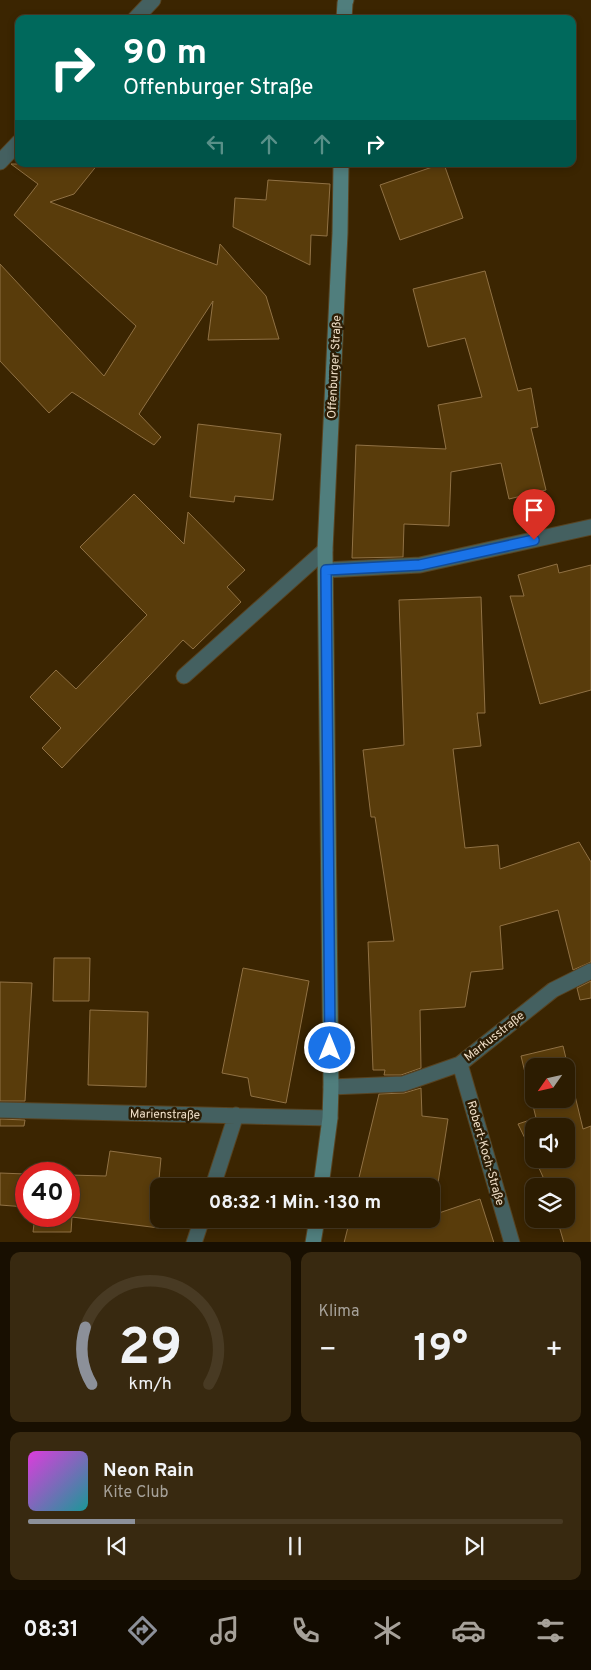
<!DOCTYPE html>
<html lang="de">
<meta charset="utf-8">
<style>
body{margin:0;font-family:Overpass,sans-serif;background:#382910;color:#f1f3f6;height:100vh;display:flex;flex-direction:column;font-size:19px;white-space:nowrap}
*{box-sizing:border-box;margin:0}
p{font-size:16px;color:#a6a199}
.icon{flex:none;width:28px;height:28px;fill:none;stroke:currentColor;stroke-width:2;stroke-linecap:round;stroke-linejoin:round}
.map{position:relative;height:1242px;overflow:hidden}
.drawer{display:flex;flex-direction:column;gap:10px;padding:10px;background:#180f01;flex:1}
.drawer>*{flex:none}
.hud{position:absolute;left:15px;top:15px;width:561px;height:152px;border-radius:10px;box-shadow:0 2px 8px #0003,0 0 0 1px #483a23;background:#00695c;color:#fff;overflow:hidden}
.needle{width:32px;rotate:236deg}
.controls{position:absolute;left:525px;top:1058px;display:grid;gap:10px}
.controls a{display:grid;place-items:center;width:50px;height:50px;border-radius:10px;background:#2c1c01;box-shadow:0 2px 8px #0003,0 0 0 1px #483a23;font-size:25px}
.speed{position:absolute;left:15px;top:1162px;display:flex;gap:10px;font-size:25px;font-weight:700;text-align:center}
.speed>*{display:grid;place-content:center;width:65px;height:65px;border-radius:50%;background:#2c1c01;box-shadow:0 2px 8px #0003,0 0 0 1px #483a23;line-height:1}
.speed .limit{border:8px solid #d22;background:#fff;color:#111}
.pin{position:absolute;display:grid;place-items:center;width:42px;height:42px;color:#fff;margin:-51px -21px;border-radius:50% 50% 50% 0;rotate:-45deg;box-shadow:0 0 5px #0007}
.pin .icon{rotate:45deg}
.me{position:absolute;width:55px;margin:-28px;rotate:0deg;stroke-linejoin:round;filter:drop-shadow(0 0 4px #0008)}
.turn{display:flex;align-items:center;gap:18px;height:105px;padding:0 25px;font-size:22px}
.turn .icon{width:65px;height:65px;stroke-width:2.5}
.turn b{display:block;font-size:35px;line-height:42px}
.lanes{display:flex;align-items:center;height:48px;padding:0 25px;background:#0003;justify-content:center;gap:25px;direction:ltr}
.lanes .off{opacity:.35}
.big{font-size:38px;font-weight:700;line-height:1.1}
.drawer .widget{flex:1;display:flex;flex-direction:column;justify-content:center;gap:8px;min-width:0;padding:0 18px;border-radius:10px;background:#382910}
.drawer .dial{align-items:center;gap:0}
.dial svg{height:130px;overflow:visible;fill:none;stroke:#483a23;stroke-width:7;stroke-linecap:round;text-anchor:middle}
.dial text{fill:#f1f3f6;stroke:none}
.song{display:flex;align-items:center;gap:15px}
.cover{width:60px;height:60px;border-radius:8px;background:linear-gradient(135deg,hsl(300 70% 55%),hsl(180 70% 35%))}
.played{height:5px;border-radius:2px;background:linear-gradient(90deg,#8c9099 20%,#483a23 20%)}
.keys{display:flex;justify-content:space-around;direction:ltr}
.heat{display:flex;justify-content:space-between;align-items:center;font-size:28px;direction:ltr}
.drawer .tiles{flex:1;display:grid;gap:10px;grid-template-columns:1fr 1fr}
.widget:last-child{grid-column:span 2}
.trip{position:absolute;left:150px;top:1178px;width:290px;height:50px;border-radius:10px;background:#2c1c01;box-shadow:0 2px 8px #0003,0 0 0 1px #483a23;font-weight:700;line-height:50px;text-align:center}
.tab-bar{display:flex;height:80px;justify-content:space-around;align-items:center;background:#120b00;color:#a6a199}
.tab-bar .icon{width:35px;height:35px}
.tab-bar .current{color:#8c9099}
.tab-bar b{font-size:22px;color:#f1f3f6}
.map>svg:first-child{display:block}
.building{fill:#593c0b;stroke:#907144;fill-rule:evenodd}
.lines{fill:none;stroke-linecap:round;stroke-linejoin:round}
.lane-casing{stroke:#584321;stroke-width:17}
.street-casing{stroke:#584321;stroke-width:17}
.secondary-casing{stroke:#584321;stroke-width:17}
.lane{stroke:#446060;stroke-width:15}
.street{stroke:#446060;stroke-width:15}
.secondary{stroke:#507e7d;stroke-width:15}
.route-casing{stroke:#114b97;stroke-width:12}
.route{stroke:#1a73e8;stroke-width:9}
.labels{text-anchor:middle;stroke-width:5;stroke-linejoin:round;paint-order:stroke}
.street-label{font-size:12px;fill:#f0dfc8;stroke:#2c1d05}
</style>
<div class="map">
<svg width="591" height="1243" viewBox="0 0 591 1243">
<rect width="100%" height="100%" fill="#3b2501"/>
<path class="building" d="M 11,164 L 98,164 L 74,194 L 50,202 L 217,265 L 220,244 L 266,296 L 279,339 L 208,340 L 213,301 L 139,414 L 161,437 L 154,445 L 72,392 L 49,413 L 0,361 L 0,264 L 104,376 L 136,326 L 14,215 L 38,184 Z
M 441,164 L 444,164 L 463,218 L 400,240 L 380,185 Z
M 268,180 L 330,184 L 327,236 L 311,235 L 310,265 L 233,227 L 235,198 L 266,200 Z
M 485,271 L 518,391 L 531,388 L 538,427 L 531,428 L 546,490 L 509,499 L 501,463 L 451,472 L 449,526 L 404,524 L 403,557 L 352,558 L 356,445 L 446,449 L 438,405 L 482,397 L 465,338 L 428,347 L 413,289 Z
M 198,424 L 281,434 L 273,500 L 235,496 L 234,502 L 190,497 Z
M 134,494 L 184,544 L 188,512 L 245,570 L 227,587 L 241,602 L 193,649 L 183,640 L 62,768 L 42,748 L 61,728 L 30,697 L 56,670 L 76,689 L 147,615 L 80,547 Z
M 557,564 L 559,573 L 591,565 L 591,690 L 540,704 L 510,596 L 524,596 L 518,575 Z
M 481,597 L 485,713 L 477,713 L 481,746 L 453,749 L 465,848 L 498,845 L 500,869 L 579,842 L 591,862 L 591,962 L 573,970 L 558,910 L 500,926 L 503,969 L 471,972 L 465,1007 L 420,1010 L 421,1068 L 401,1075 L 384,1075 L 385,1070 L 373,1070 L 368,942 L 394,941 L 375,817 L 371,817 L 363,750 L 404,745 L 399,600 Z
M 54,958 L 90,958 L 89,1001 L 53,1001 Z
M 243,968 L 309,981 L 286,1103 L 251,1096 L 248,1078 L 222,1073 Z
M 591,981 L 591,998 L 580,1000 L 577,988 Z
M 0,982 L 32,983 L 25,1101 L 0,1101 Z
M 90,1010 L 148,1012 L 146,1087 L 88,1085 Z
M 563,1046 L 583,1129 L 591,1126 L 591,1243 L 564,1243 L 557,1219 L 566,1219 L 566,1186 L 547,1186 L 535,1159 L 566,1159 L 566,1126 L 534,1126 L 534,1157 L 518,1124 L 536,1118 L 521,1056 ZM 534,1066 L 566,1066 L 566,1099 L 534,1099 Z
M 421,1088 L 422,1116 L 448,1119 L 433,1215 L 480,1199 L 494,1243 L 344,1243 L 350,1219 L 431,1219 L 431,1186 L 357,1186 L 379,1094 L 404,1093 Z
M 0,1119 L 25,1120 L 24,1126 L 0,1126 Z
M 110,1151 L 161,1158 L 159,1179 L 159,1228 L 72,1217 L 71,1232 L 33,1232 L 35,1216 L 69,1216 L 69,1175 L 106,1176 Z
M 0,1173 L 26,1174 L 26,1207 L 0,1205 Z"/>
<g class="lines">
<defs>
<path id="lane" d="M 184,676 L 325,550"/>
<path id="street" d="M 135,19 L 153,0
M 0,162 L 19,142
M 326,570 L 420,565 L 591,527
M 460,1064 L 512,1243
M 331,1087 L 403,1084 L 460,1064 L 553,990 L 591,971
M 0,1110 L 330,1118
M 213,1186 L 236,1115
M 194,1243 L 202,1219"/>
<path id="secondary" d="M 344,19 L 345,3 L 346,0
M 321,1186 L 330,1118 L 331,1087 L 325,550 L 340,233 L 341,164
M 313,1243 L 317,1219"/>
</defs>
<use href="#lane" class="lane-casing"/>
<use href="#street" class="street-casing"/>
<use href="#secondary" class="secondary-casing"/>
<use href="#lane" class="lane"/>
<use href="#street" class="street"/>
<use href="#secondary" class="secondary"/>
</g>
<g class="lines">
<defs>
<path id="route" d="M 330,1048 L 326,570 L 420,565 L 534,540"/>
</defs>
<use href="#route" class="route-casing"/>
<use href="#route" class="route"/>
</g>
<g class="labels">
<g class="street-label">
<text transform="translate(334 367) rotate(-87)" y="4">Offenburger Straße</text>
<text transform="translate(494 1036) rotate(-38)" y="4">Markusstraße</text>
<text transform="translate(165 1114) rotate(1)" y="4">Marienstraße</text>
<text transform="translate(486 1153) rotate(74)" y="4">Robert-Koch-Straße</text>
</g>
</g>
</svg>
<div class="controls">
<a><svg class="needle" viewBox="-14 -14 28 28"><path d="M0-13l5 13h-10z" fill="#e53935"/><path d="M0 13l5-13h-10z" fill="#a6a199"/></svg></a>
<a><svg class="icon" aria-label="sound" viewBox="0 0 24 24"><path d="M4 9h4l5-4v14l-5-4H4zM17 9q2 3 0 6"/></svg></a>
<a><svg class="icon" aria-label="layers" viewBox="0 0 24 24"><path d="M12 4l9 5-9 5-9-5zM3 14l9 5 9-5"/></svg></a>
</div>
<div class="speed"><div class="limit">40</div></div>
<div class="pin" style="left:534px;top:540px;background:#d93025"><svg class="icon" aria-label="arrive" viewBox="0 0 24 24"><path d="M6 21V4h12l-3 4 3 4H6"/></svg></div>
<svg class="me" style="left:330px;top:1048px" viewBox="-20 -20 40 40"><circle r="17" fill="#1a73e8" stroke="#fff" stroke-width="3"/><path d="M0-11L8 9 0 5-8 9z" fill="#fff"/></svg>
<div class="trip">08:32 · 1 Min. · 130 m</div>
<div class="hud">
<div class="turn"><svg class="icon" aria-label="right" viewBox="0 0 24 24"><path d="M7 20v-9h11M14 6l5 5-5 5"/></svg><div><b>90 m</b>Offenburger Straße</div></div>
<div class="lanes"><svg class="icon off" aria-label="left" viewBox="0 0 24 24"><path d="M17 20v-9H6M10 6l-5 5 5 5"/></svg><svg class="icon off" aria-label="ahead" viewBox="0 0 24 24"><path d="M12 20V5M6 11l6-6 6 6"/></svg><svg class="icon off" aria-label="ahead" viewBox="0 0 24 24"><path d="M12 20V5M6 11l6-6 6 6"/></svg><svg class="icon" aria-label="right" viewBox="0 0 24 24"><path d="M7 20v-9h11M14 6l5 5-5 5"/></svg></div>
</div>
</div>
<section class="drawer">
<div class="tiles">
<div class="widget dial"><svg viewBox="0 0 100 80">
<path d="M14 69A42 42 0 1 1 86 69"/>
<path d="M14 69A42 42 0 0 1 10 34" stroke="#8c9099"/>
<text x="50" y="56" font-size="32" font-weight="700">29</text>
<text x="50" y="72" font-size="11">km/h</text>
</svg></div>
<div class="widget"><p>Klima</p>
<div class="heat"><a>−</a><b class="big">19°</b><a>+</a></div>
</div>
<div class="widget">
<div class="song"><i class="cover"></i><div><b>Neon Rain</b><p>Kite Club</p></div></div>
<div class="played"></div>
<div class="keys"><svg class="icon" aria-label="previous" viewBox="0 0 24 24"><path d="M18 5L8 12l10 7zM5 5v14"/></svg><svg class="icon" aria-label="pause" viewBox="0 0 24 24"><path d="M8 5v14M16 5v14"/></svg><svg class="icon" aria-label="next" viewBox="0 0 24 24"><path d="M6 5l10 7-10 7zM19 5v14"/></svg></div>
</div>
</div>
</section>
<nav class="tab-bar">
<b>08:31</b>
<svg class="icon current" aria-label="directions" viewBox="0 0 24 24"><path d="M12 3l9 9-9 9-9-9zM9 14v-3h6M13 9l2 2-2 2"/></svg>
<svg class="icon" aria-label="music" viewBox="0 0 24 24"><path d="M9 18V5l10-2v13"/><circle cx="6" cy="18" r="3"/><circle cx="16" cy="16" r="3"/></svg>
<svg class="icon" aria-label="phone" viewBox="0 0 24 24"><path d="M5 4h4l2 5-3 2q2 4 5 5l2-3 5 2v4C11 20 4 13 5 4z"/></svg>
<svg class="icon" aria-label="climate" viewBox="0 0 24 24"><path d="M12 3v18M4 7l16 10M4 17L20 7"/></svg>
<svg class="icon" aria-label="car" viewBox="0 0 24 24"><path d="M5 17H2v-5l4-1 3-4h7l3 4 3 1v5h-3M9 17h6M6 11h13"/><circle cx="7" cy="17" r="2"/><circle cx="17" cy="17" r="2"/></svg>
<svg class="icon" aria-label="filters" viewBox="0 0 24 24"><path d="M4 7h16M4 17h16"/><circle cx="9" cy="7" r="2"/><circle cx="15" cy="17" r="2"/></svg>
</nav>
